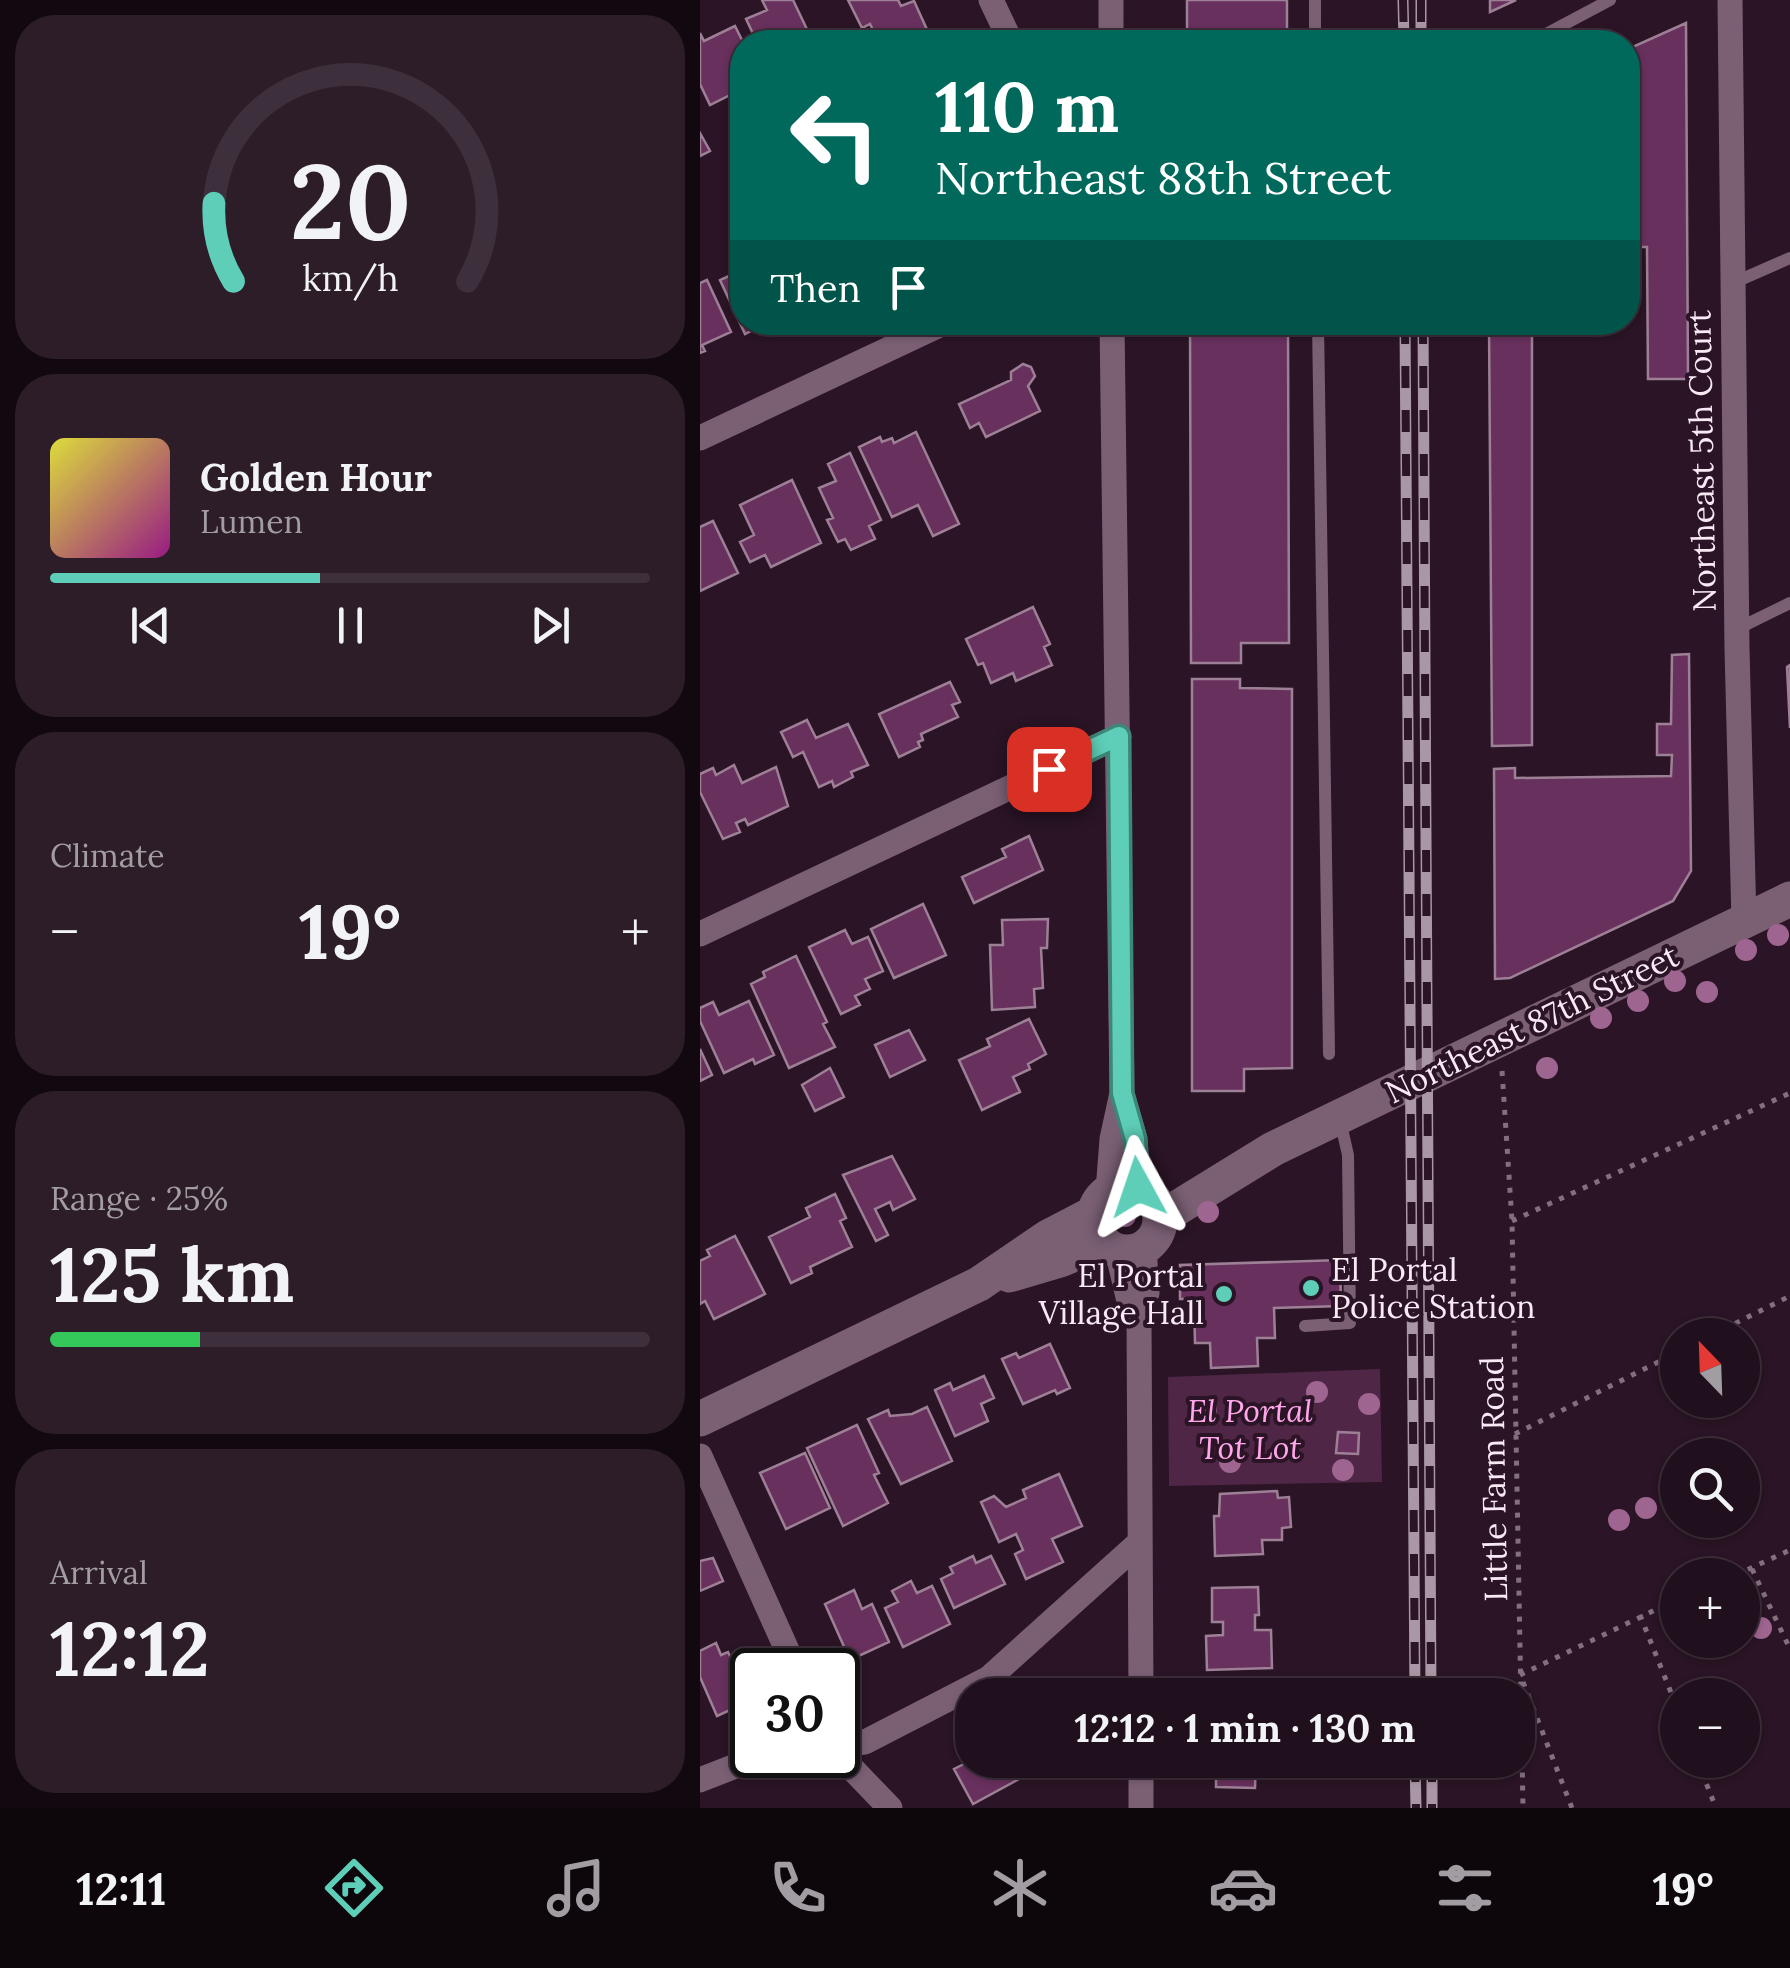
<!DOCTYPE html>
<meta charset="utf-8">
<style>
body{margin:0;font-family:Lora,serif;background:#2d1d29;color:#f1f3f6;height:100vh;display:flex;flex-direction:column;font-size:38px;white-space:nowrap}
*{box-sizing:border-box;margin:0}
p{font-size:32px;color:#a29ca3}
.icon{flex:none;width:55px;height:55px;fill:none;stroke:currentColor;stroke-width:2;stroke-linecap:round;stroke-linejoin:round}
.map{position:relative;flex:1;overflow:hidden}
.drawer{display:flex;flex-direction:column;gap:15px;padding:15px;background:#12080f;width:700px}
.drawer>*{flex:none}
.top-card{position:absolute;left:30px;top:30px;width:910px;height:305px;border-radius:40px;box-shadow:0 2px 8px #0004,0 0 0 2px #3d2f3b;background:#00695c;color:#fff;overflow:hidden}
.needle{width:65px;rotate:337deg}
.controls{position:absolute;left:960px;top:1318px;display:grid;gap:20px}
.controls a{display:grid;place-items:center;width:100px;height:100px;border-radius:50%;background:#200f1c;box-shadow:0 2px 8px #0004,0 0 0 2px #3d2f3b;font-size:50px}
.speed{position:absolute;left:30px;top:1648px;display:flex;gap:20px;font-size:50px;font-weight:700;text-align:center}
.speed>*{display:grid;place-content:center;width:130px;height:130px;border-radius:50%;background:#200f1c;box-shadow:0 2px 8px #0004,0 0 0 2px #3d2f3b;line-height:1}
.speed .limit{border:5px solid #111;border-radius:15px;background:#fff;color:#111}
.pin{position:absolute;display:grid;place-items:center;width:85px;height:85px;color:#fff;margin:-42px;border-radius:20px;box-shadow:0 5px 15px #0006}
.me{position:absolute;width:110px;margin:-55px;rotate:355deg;stroke-linejoin:round;filter:drop-shadow(0 0 8px #0008)}
.turn{display:flex;align-items:center;gap:35px;height:210px;padding:0 40px;font-size:45px}
.turn .icon{width:130px;height:130px;stroke-width:2.5}
.turn b{display:block;font-size:70px;line-height:85px}
.then{display:flex;align-items:center;height:95px;padding:0 40px;background:#0003;gap:20px;font-size:38px}
.big{font-size:75px;font-weight:700;line-height:1.1}
.drawer .card{flex:1;display:flex;flex-direction:column;justify-content:center;gap:15px;min-width:0;padding:0 35px;border-radius:40px;background:#2d1d29}
.drawer .dial{align-items:center;gap:0}
.dial svg{height:260px;overflow:visible;fill:none;stroke:#3d2f3b;stroke-width:7;stroke-linecap:round;text-anchor:middle}
.dial text{fill:#f1f3f6;stroke:none}
.song{display:flex;align-items:center;gap:30px}
.cover{width:120px;height:120px;border-radius:15px;background:linear-gradient(135deg,hsl(60 70% 55%),hsl(310 70% 35%))}
.played{height:10px;border-radius:5px;background:linear-gradient(90deg,#5eceb8 45%,#3d2f3b 45%)}
.keys{display:flex;justify-content:space-around;direction:ltr}
.heat{display:flex;justify-content:space-between;align-items:center;font-size:55px;direction:ltr}
.charge{height:15px;border-radius:8px;background:linear-gradient(90deg,#34c759 25%,#3d2f3b 0)}
.trip{position:absolute;left:255px;top:1678px;width:580px;height:100px;border-radius:40px;background:#200f1c;box-shadow:0 2px 8px #0004,0 0 0 2px #3d2f3b;font-weight:700;line-height:100px;text-align:center}
.dock{display:flex;height:160px;justify-content:space-around;align-items:center;background:#0d060b;color:#a29ca3}
.dock .icon{width:70px;height:70px}
.dock .active{color:#5eceb8}
.dock b{font-size:45px;color:#f1f3f6}
main{display:flex;flex:1;min-height:0}
.map>svg:first-child{display:block}
.green{fill:#4f2646}
.building{fill:#68305d;stroke:#9d8095;stroke-width:2.5}
.lines{fill:none;stroke-linecap:round;stroke-linejoin:round}
.path{stroke:#836f7e;stroke-width:5;stroke-dasharray:5 8;stroke-linecap:butt}
.lane{stroke:#7b6074;stroke-width:12}
.street{stroke:#7b6074;stroke-width:25}
.secondary{stroke:#7b6074;stroke-width:35}
.rail-casing{stroke:#a997a5;stroke-width:11}
.rail{stroke:#2a1425;stroke-width:8;stroke-dasharray:22;stroke-linecap:butt}
.tree{fill:#9f6591}
.route-casing{stroke:#3d8678;stroke-width:25}
.route{stroke:#5eceb8;stroke-width:18}
.poi-dot{fill:#5eceb8;stroke:#2a1425;stroke-width:4}
.labels{text-anchor:middle;stroke-width:8;stroke-linejoin:round;paint-order:stroke}
.street-label{font-size:32px;fill:#f9e9f5;stroke:#2a1425}
.poi-label{font-size:32px;fill:#f9e9f5;stroke:#2a1425;text-anchor:start}
.park-label{font-size:32px;font-style:italic;fill:#ffa7ea;stroke:#2a1425}
</style>
<main>
<section class="drawer">
<div class="card dial"><svg viewBox="0 0 100 80">
<path d="M14 69A42 42 0 1 1 86 69"/>
<path d="M14 69A42 42 0 0 1 8 45" stroke="#5eceb8"/>
<text x="50" y="56" font-size="32" font-weight="700">20</text>
<text x="50" y="72" font-size="11">km/h</text>
</svg></div>
<div class="card">
<div class="song"><i class="cover"></i><div><b>Golden Hour</b><p>Lumen</p></div></div>
<div class="played"></div>
<div class="keys"><svg class="icon" aria-label="previous" viewBox="0 0 24 24"><path d="M18 5L8 12l10 7zM5 5v14"/></svg><svg class="icon" aria-label="pause" viewBox="0 0 24 24"><path d="M8 5v14M16 5v14"/></svg><svg class="icon" aria-label="next" viewBox="0 0 24 24"><path d="M6 5l10 7-10 7zM19 5v14"/></svg></div>
</div>
<div class="card"><p>Climate</p>
<div class="heat"><a>−</a><b class="big">19°</b><a>+</a></div>
</div>
<div class="card"><p>Range · 25%</p><b class="big">125 km</b><div class="charge"></div></div>
<div class="card"><p>Arrival</p><b class="big">12:12</b></div>
</section>
<div class="map">
<svg width="1090" height="1808" viewBox="0 0 1090 1808">
<rect width="100%" height="100%" fill="#2a1425"/>
<path class="green" d="M 680,1369 L 682,1482 L 469,1486 L 468,1377 Z"/>
<path class="building" d="M 62,0 L 93,0 L 113,42 L 86,42 L 84,38 L 75,42 L 57,42 L 46,19 L 67,10 Z
M 148,0 L 198,0 L 201,6 L 214,1 L 229,34 L 212,42 L 179,42 L 170,24 L 162,28 Z
M 487,0 L 587,0 L 587,42 L 487,42 Z
M 790,0 L 816,0 L 790,12 Z
M 986,23 L 988,379 L 948,379 L 947,247 L 928,247 L 928,49 Z
M 35,26 L 43,42 L 42,89 L 10,105 L 0,84 L 0,33 L 4,41 Z
M 910,31 L 915,42 L 886,42 Z
M 0,133 L 10,151 L 0,156 Z
M 42,270 L 42,322 L 65,324 L 45,334 L 20,280 Z
M 7,280 L 31,332 L 2,345 L 5,351 L 0,353 L 0,283 Z
M 490,322 L 588,322 L 589,643 L 541,643 L 541,663 L 491,663 Z
M 789,322 L 832,322 L 832,745 L 792,746 Z
M 323,364 L 331,367 L 335,376 L 328,386 L 340,411 L 286,437 L 279,423 L 270,428 L 259,404 L 311,380 L 311,372 Z
M 216,432 L 259,524 L 233,536 L 218,505 L 192,517 L 159,447 L 180,437 L 182,442 L 192,438 L 194,443 Z
M 150,453 L 181,520 L 169,526 L 175,539 L 151,550 L 145,539 L 138,542 L 127,520 L 133,518 L 119,488 L 136,481 L 128,464 Z
M 92,480 L 121,543 L 71,567 L 65,555 L 50,562 L 40,542 L 54,535 L 40,505 Z
M 13,521 L 38,573 L 0,591 L 0,527 Z
M 333,607 L 350,644 L 344,647 L 352,665 L 316,681 L 313,673 L 291,683 L 283,663 L 278,665 L 266,639 Z
M 989,654 L 991,871 L 973,901 L 810,978 L 795,979 L 794,769 L 815,768 L 815,778 L 971,776 L 972,755 L 957,755 L 957,724 L 971,724 L 972,655 Z
M 1090,665 L 1090,728 L 1087,667 Z
M 492,679 L 540,679 L 540,688 L 592,689 L 592,1068 L 544,1069 L 544,1091 L 492,1091 Z
M 250,682 L 260,702 L 252,705 L 258,717 L 221,734 L 223,740 L 218,742 L 220,747 L 199,757 L 179,714 Z
M 107,720 L 116,738 L 148,724 L 168,765 L 151,772 L 153,777 L 134,787 L 132,781 L 119,787 L 103,752 L 93,757 L 81,732 Z
M 34,765 L 42,783 L 76,767 L 88,806 L 48,825 L 45,819 L 36,823 L 40,832 L 23,839 L 0,792 L 0,774 L 13,768 L 16,775 Z
M 329,836 L 343,870 L 274,903 L 262,877 L 306,857 L 302,849 Z
M 223,904 L 246,955 L 194,978 L 171,929 Z
M 348,919 L 347,948 L 341,948 L 343,988 L 334,989 L 335,1007 L 292,1010 L 290,945 L 303,945 L 302,920 Z
M 145,930 L 152,944 L 168,937 L 183,971 L 165,979 L 170,989 L 155,996 L 160,1005 L 141,1014 L 109,947 Z
M 96,956 L 127,1022 L 123,1024 L 135,1047 L 89,1068 L 51,984 L 65,977 L 63,972 Z
M 49,1001 L 74,1055 L 55,1064 L 53,1059 L 24,1073 L 0,1021 L 0,1008 L 13,1002 L 19,1015 Z
M 329,1019 L 346,1054 L 328,1064 L 330,1069 L 313,1077 L 320,1092 L 282,1110 L 259,1060 L 290,1046 L 287,1039 Z
M 209,1030 L 225,1060 L 190,1077 L 175,1045 Z
M 0,1049 L 12,1075 L 0,1081 Z
M 130,1068 L 144,1097 L 115,1111 L 102,1085 Z
M 192,1156 L 215,1199 L 193,1210 L 190,1202 L 175,1209 L 188,1235 L 176,1241 L 143,1175 Z
M 135,1194 L 146,1218 L 140,1221 L 152,1247 L 110,1267 L 112,1273 L 91,1283 L 69,1237 L 110,1217 L 106,1208 Z
M 35,1236 L 65,1294 L 14,1319 L 5,1301 L 0,1304 L 0,1261 L 10,1256 L 7,1250 Z
M 640,1260 L 641,1306 L 574,1308 L 575,1338 L 557,1338 L 558,1366 L 511,1368 L 510,1343 L 495,1343 L 494,1299 L 480,1299 L 480,1265 Z
M 350,1344 L 370,1388 L 357,1394 L 355,1390 L 323,1404 L 302,1359 L 316,1353 L 319,1358 Z
M 284,1376 L 294,1398 L 281,1404 L 288,1421 L 255,1436 L 235,1390 L 250,1383 L 253,1390 Z
M 227,1407 L 252,1461 L 201,1484 L 168,1419 L 188,1410 L 190,1416 L 212,1414 Z
M 157,1425 L 179,1473 L 174,1475 L 188,1503 L 143,1526 L 107,1448 Z
M 638,1432 L 659,1433 L 658,1454 L 636,1453 Z
M 105,1453 L 130,1508 L 86,1529 L 60,1473 Z
M 359,1474 L 382,1526 L 352,1539 L 363,1562 L 326,1579 L 315,1554 L 323,1550 L 316,1534 L 299,1542 L 281,1502 L 294,1496 L 306,1507 L 326,1498 L 323,1490 Z
M 577,1491 L 578,1498 L 589,1497 L 591,1527 L 582,1528 L 582,1540 L 562,1540 L 563,1554 L 515,1556 L 514,1516 L 519,1516 L 520,1494 Z
M 273,1556 L 276,1563 L 291,1556 L 305,1584 L 254,1608 L 241,1579 L 253,1573 L 250,1567 Z
M 13,1558 L 23,1581 L 0,1591 L 0,1561 Z
M 211,1581 L 217,1593 L 232,1586 L 250,1624 L 203,1647 L 185,1608 L 198,1602 L 192,1591 Z
M 558,1587 L 559,1615 L 555,1615 L 555,1630 L 571,1630 L 572,1668 L 507,1670 L 506,1636 L 523,1635 L 523,1622 L 512,1622 L 512,1588 Z
M 154,1590 L 162,1609 L 172,1604 L 189,1642 L 150,1660 L 125,1604 Z
M 16,1643 L 21,1655 L 28,1652 L 43,1682 L 51,1678 L 52,1681 L 52,1700 L 17,1716 L 0,1677 L 0,1651 Z
M 272,1760 L 354,1760 L 273,1804 L 254,1769 Z
M 501,1760 L 556,1760 L 555,1788 L 516,1787 L 516,1776 L 501,1776 Z"/>
<g class="lines">
<path class="path" d="M 802,1071 L 812,1221 L 823,1808
M 812,1221 L 1090,1093
M 1012,1335 L 1090,1296
M 815,1434 L 978,1352
M 1052,1569 L 1090,1649
M 1036,1575 L 1090,1550
M 940,1615 L 978,1710
M 820,1675 L 978,1599
M 823,1682 L 872,1808
M 997,1760 L 1016,1808"/>
<path class="lane" d="M 615,0 L 615,42
M 831,42 L 910,0
M 1033,283 L 1090,258
M 618,322 L 629,1054
M 1037,629 L 1090,603
M 605,1326 L 650,1323 L 648,1155 L 640,1120"/>
<path class="street" d="M 291,0 L 311,42
M 411,0 L 411,42
M 1030,0 L 1037,649 L 1044,921
M 0,438 L 246,322
M 0,934 L 419,736
M 423,1098 L 435,1139 L 439,1187
M 408,1192 L 412,1139 L 422,1093 L 412,322
M 417,1250 L 428,1297 L 439,1319
M 0,1456 L 96,1670
M 441,1695 L 439,1319 L 447,1293 L 444,1247
M 138,1745 L 165,1742 L 289,1678 L 440,1542
M 138,1754 L 190,1808
M 441,1760 L 441,1808
M 0,1780 L 43,1763 L 83,1755"/>
<path class="secondary" d="M394 1219a33 33 0 1 1 66 0a33 33 0 1 1-66 0Z
M 461,1218 L 573,1149 L 1090,899
M 309,1275 L 360,1260 L 404,1242
M 0,1419 L 279,1284 L 348,1237 L 394,1213"/>
<defs>
<path id="rail" d="M 703,0 L 704,42
M 721,0 L 721,42
M 705,322 L 715,1695
M 723,322 L 731,1695
M 715,1760 L 716,1808
M 732,1760 L 732,1808"/>
</defs>
<use href="#rail" class="rail-casing"/>
<use href="#rail" class="rail"/>
</g>
<g class="tree">
<circle cx="1078" cy="935" r="11"/>
<circle cx="1046" cy="950" r="11"/>
<circle cx="975" cy="981" r="11"/>
<circle cx="1007" cy="992" r="11"/>
<circle cx="938" cy="1001" r="11"/>
<circle cx="901" cy="1018" r="11"/>
<circle cx="847" cy="1068" r="11"/>
<circle cx="508" cy="1212" r="11"/>
<circle cx="425" cy="1216" r="11"/>
<circle cx="617" cy="1392" r="11"/>
<circle cx="669" cy="1404" r="11"/>
<circle cx="506" cy="1409" r="11"/>
<circle cx="530" cy="1462" r="11"/>
<circle cx="643" cy="1470" r="11"/>
<circle cx="946" cy="1508" r="11"/>
<circle cx="919" cy="1520" r="11"/>
<circle cx="1061" cy="1628" r="11"/>
</g>
<g class="lines">
<defs>
<path id="route" d="M 349,769 L 419,736 L 422,1093 L 435,1139 L 438,1187"/>
</defs>
<use href="#route" class="route-casing"/>
<use href="#route" class="route"/>
</g>
<g class="poi-dot">
<circle cx="611" cy="1288" r="10"/>
<circle cx="524" cy="1294" r="10"/>
</g>
<g class="labels">
<g class="street-label">
<text transform="translate(1002 461) rotate(-91)" y="11">Northeast 5th Court</text>
<text transform="translate(832 1024) rotate(-26)" y="11">Northeast 87th Street</text>
<text transform="translate(794 1479) rotate(-91)" y="11">Little Farm Road</text>
</g>
<g class="poi-label">
<text x="631" y="1281">El Portal<tspan x="631" dy="37">Police Station</tspan></text>
<text x="504" y="1287" text-anchor="end">El Portal<tspan x="504" dy="37">Village Hall</tspan></text>
</g>
<g class="park-label">
<text x="550" y="1422">El Portal<tspan x="550" dy="37">Tot Lot</tspan></text>
</g>
</g>
</svg>
<div class="controls">
<a><svg class="needle" viewBox="-14 -14 28 28"><path d="M0-13l5 13h-10z" fill="#e53935"/><path d="M0 13l5-13h-10z" fill="#a29ca3"/></svg></a>
<a><svg class="icon" aria-label="search" viewBox="0 0 24 24"><circle cx="10" cy="10" r="6"/><path d="M15 15l6 6"/></svg></a>
<a>+</a>
<a>−</a>
</div>
<div class="speed"><div class="limit">30</div></div>
<div class="pin" style="left:349px;top:769px;background:#d93025"><svg class="icon" aria-label="arrive" viewBox="0 0 24 24"><path d="M6 21V4h12l-3 4 3 4H6"/></svg></div>
<svg class="me" style="left:438px;top:1187px" viewBox="-20 -20 40 40"><path d="M0-17L14 15 0 8-14 15z" fill="#5eceb8" stroke="#fff" stroke-width="4"/></svg>
<div class="trip">12:12 · 1 min · 130 m</div>
<div class="top-card">
<div class="turn"><svg class="icon" aria-label="left" viewBox="0 0 24 24"><path d="M17 20v-9H6M10 6l-5 5 5 5"/></svg><div><b>110 m</b>Northeast 88th Street</div></div>
<div class="then">Then<svg class="icon" aria-label="arrive" viewBox="0 0 24 24"><path d="M6 21V4h12l-3 4 3 4H6"/></svg></div>
</div>
</div>
</main>
<nav class="dock">
<b>12:11</b>
<svg class="icon active" aria-label="directions" viewBox="0 0 24 24"><path d="M12 3l9 9-9 9-9-9zM9 14v-3h6M13 9l2 2-2 2"/></svg>
<svg class="icon" aria-label="music" viewBox="0 0 24 24"><path d="M9 18V5l10-2v13"/><circle cx="6" cy="18" r="3"/><circle cx="16" cy="16" r="3"/></svg>
<svg class="icon" aria-label="phone" viewBox="0 0 24 24"><path d="M5 4h4l2 5-3 2q2 4 5 5l2-3 5 2v4C11 20 4 13 5 4z"/></svg>
<svg class="icon" aria-label="climate" viewBox="0 0 24 24"><path d="M12 3v18M4 7l16 10M4 17L20 7"/></svg>
<svg class="icon" aria-label="car" viewBox="0 0 24 24"><path d="M5 17H2v-5l4-1 3-4h7l3 4 3 1v5h-3M9 17h6M6 11h13"/><circle cx="7" cy="17" r="2"/><circle cx="17" cy="17" r="2"/></svg>
<svg class="icon" aria-label="filters" viewBox="0 0 24 24"><path d="M4 7h16M4 17h16"/><circle cx="9" cy="7" r="2"/><circle cx="15" cy="17" r="2"/></svg>
<b>19°</b>
</nav>
